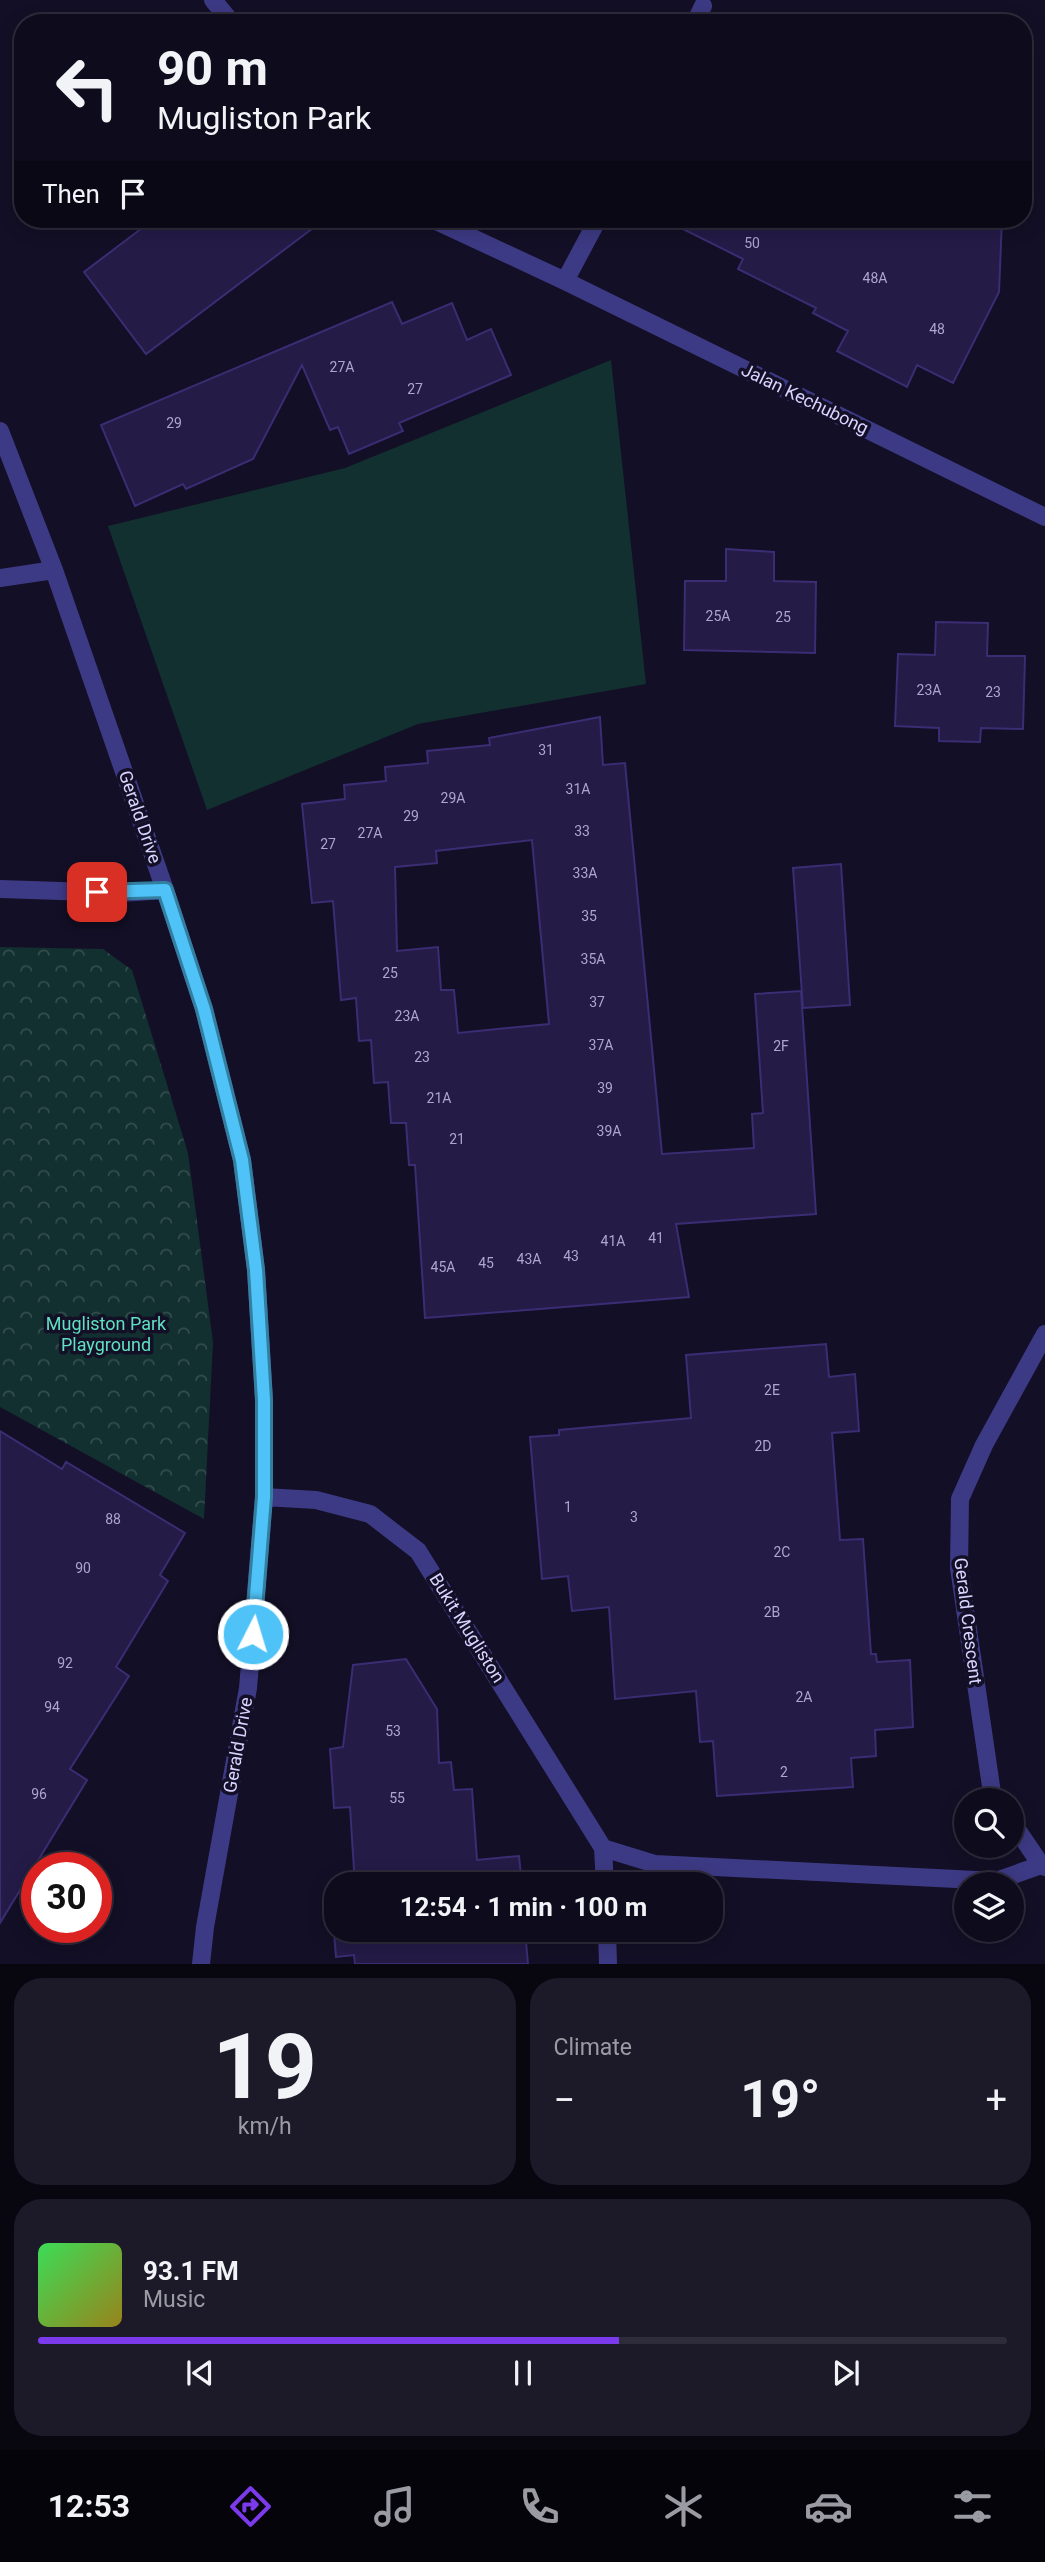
<!DOCTYPE html>
<meta charset="utf-8">
<style>
body{margin:0;font-family:Roboto,sans-serif;background:#1c1929;color:#f1f3f6;height:100vh;display:flex;flex-direction:column;font-size:26px;white-space:nowrap}
*{box-sizing:border-box;margin:0}
p{font-size:23px;color:#9b9ba3}
.icon{flex:none;width:38px;height:38px;fill:none;stroke:currentColor;stroke-width:2;stroke-linecap:round;stroke-linejoin:round}
.map{position:relative;height:1964px;overflow:hidden}
.panel{display:flex;flex-direction:column;gap:14px;padding:14px;background:#08060f;flex:1}
.panel>*{flex:none}
.guide{position:absolute;left:14px;top:14px;width:1018px;height:214px;border-radius:28px;box-shadow:0 4px 18px #0003,0 0 0 2px #2e2b3b;background:#0e0b1c;color:#f1f3f6;overflow:hidden}
.controls{position:absolute;left:954px;top:1788px;display:grid;gap:14px}
.controls a{display:grid;place-items:center;width:70px;height:70px;border-radius:50%;background:#0e0b1c;box-shadow:0 4px 18px #0003,0 0 0 2px #2e2b3b;font-size:35px}
.speed{position:absolute;left:21px;top:1852px;display:flex;gap:14px;font-size:35px;font-weight:700;text-align:center}
.speed>*{display:grid;place-content:center;width:91px;height:91px;border-radius:50%;background:#0e0b1c;box-shadow:0 4px 18px #0003,0 0 0 2px #2e2b3b;line-height:1}
.speed .limit{border:10px solid #d22;background:#fff;color:#111}
.pin{position:absolute;display:grid;place-items:center;width:60px;height:60px;color:#fff;margin:-30px;border-radius:14px;box-shadow:0 4px 10px #0006}
.me{position:absolute;width:77px;margin:-38px;rotate:5deg;stroke-linejoin:round;filter:drop-shadow(0 0 5px #0008)}
.turn{display:flex;align-items:center;gap:24px;height:147px;padding:0 28px;font-size:32px}
.turn .icon{width:91px;height:91px;stroke-width:2.5}
.turn b{display:block;font-size:49px;line-height:60px}
.then{display:flex;align-items:center;height:66px;padding:0 28px;background:#0003;gap:14px;font-size:26px}
.big{font-size:52px;font-weight:700;line-height:1.1}
.panel .tile{flex:1;display:flex;flex-direction:column;justify-content:center;gap:10px;min-width:0;padding:0 24px;border-radius:28px;background:#1c1929}
.panel .dial{align-items:center;gap:0}
.dial b{font-size:91px;line-height:1}
.song{display:flex;align-items:center;gap:21px}
.cover{width:84px;height:84px;border-radius:10px;background:linear-gradient(135deg,hsl(130 70% 55%),hsl(50 70% 35%))}
.played{height:7px;border-radius:4px;background:linear-gradient(90deg,#7c3aed 60%,#2e2b3b 60%)}
.keys{display:flex;justify-content:space-around;direction:ltr}
.heat{display:flex;justify-content:space-between;align-items:center;font-size:38px;direction:ltr}
.panel .tiles{flex:1;display:grid;gap:14px;grid-template-columns:1fr 1fr}
.tile:last-child{grid-column:span 2}
.trip{position:absolute;left:324px;top:1872px;width:399px;height:70px;border-radius:28px;background:#0e0b1c;box-shadow:0 4px 18px #0003,0 0 0 2px #2e2b3b;font-weight:700;line-height:70px;text-align:center}
.menu{display:flex;height:112px;justify-content:space-around;align-items:center;background:#06040b;color:#9b9ba3}
.menu .icon{width:49px;height:49px}
.menu .active{color:#7c3aed}
.menu b{font-size:32px;color:#f1f3f6}
.map>svg:first-child{display:block}
.grass{fill:#12302f}
.park{fill:url(#park-crowns)}
.building{fill:#241b47;stroke:#3b2d73;stroke-width:2;fill-rule:evenodd}
.lines{fill:none;stroke-linecap:round;stroke-linejoin:round}
.minor{stroke:#3d3a85;stroke-width:18}
.route-casing{stroke:#337fa1;stroke-width:18}
.route{stroke:#4fc3f7;stroke-width:12}
.labels{text-anchor:middle;stroke-width:7;stroke-linejoin:round;paint-order:stroke}
.number-label{font-size:14px;fill:#aca6d1}
.street-label{font-size:18px;fill:#d9d4ff;stroke:#130f26}
.park-label{font-size:18px;fill:#5fe0c0;stroke:#130f26}
</style>
<div class="map">
<svg width="1045" height="1964" viewBox="0 0 1045 1964">
<defs>
<pattern id="park-crowns" width="20" height="18" patternUnits="userSpaceOnUse" patternTransform="scale(1.75)"><rect width="20" height="18" fill="#12302f"/><path d="M2 6a3 3 0 1 1 6 0M12 15a3 3 0 1 1 6 0" fill="none" stroke="#344d4e"/></pattern>
</defs>
<rect width="100%" height="100%" fill="#130f26"/>
<path class="grass" d="M 611,360 L 646,684 L 418,724 L 207,810 L 108,526 L 345,468 Z"/>
<path class="park" d="M 0,947 L 103,949 L 132,970 L 188,1153 L 213,1342 L 204,1519 L 0,1407 Z"/>
<path class="building" d="M 154,219 L 325,219 L 146,354 L 84,272 Z
M 663,219 L 1002,219 L 999,292 L 953,383 L 917,365 L 907,387 L 837,351 L 848,331 L 813,313 L 816,308 L 738,269 L 743,259 Z
M 392,302 L 402,324 L 452,303 L 467,340 L 491,329 L 511,375 L 399,423 L 403,431 L 349,454 L 338,427 L 330,430 L 302,365 L 253,459 L 186,489 L 183,484 L 135,506 L 101,425 Z
M 726,549 L 774,552 L 774,581 L 816,582 L 815,653 L 684,650 L 685,581 L 726,581 Z
M 936,622 L 988,623 L 987,656 L 1025,656 L 1023,729 L 981,728 L 980,742 L 939,741 L 939,728 L 895,726 L 898,654 L 935,655 Z
M 600,717 L 603,765 L 625,763 L 662,1154 L 754,1148 L 752,1114 L 763,1113 L 755,994 L 801,991 L 816,1214 L 676,1224 L 689,1297 L 425,1318 L 415,1165 L 409,1165 L 406,1123 L 391,1123 L 388,1082 L 374,1083 L 371,1040 L 359,1041 L 356,998 L 341,1000 L 333,901 L 312,903 L 302,804 L 345,799 L 344,785 L 386,781 L 385,767 L 428,763 L 427,751 L 490,745 L 489,738 ZM 532,840 L 549,1024 L 458,1033 L 454,990 L 441,990 L 438,947 L 397,951 L 395,867 L 437,863 L 436,851 Z
M 841,864 L 850,1005 L 803,1008 L 793,868 Z
M 826,1344 L 829,1377 L 855,1374 L 859,1431 L 832,1433 L 840,1540 L 863,1539 L 871,1654 L 876,1654 L 877,1662 L 910,1660 L 913,1727 L 875,1730 L 876,1756 L 851,1758 L 853,1787 L 717,1796 L 713,1741 L 700,1742 L 696,1691 L 615,1699 L 609,1607 L 572,1611 L 568,1576 L 542,1579 L 530,1437 L 559,1435 L 559,1430 L 691,1418 L 686,1355 Z
M 0,1431 L 62,1469 L 66,1462 L 185,1533 L 160,1575 L 168,1581 L 116,1667 L 129,1676 L 70,1769 L 87,1780 L 0,1923 Z
M 406,1659 L 437,1709 L 439,1763 L 451,1762 L 454,1790 L 472,1789 L 477,1860 L 519,1856 L 522,1885 L 355,1885 L 350,1807 L 334,1808 L 330,1749 L 343,1747 L 353,1665 Z
M 336,1908 L 336,1930 L 525,1930 L 528,1964 L 355,1964 L 354,1955 L 336,1957 L 332,1909 Z"/>
<g class="lines">
<path class="minor" d="M 213,0 L 232,23
M 695,23 L 703,6
M 432,219 L 565,281 L 1045,517
M 565,281 L 598,219
M 0,431 L 54,570 L 165,890 L 204,1009 L 242,1160 L 256,1270 L 264,1400 L 264,1497 L 248,1688 L 205,1927 L 201,1964
M 0,578 L 54,570
M 0,889 L 121,893 L 165,890
M 264,1497 L 316,1500 L 370,1514 L 418,1551 L 603,1848 L 605,1885
M 997,1801 L 992,1793 L 959,1568 L 960,1499 L 984,1445 L 1045,1334
M 1012,1822 L 1041,1865 L 1045,1867
M 603,1848 L 655,1864 L 996,1881 L 1041,1865
M 607,1930 L 608,1964"/>
</g>
<g class="lines">
<defs>
<path id="route" d="M 97,892 L 165,890 L 204,1009 L 242,1160 L 256,1270 L 264,1400 L 264,1497 L 253,1634"/>
</defs>
<use href="#route" class="route-casing"/>
<use href="#route" class="route"/>
</g>
<g class="labels">
<g class="number-label">
<text x="752" y="248">50</text>
<text x="875" y="283">48A</text>
<text x="937" y="334">48</text>
<text x="342" y="372">27A</text>
<text x="415" y="394">27</text>
<text x="174" y="428">29</text>
<text x="718" y="621">25A</text>
<text x="783" y="622">25</text>
<text x="929" y="695">23A</text>
<text x="993" y="697">23</text>
<text x="546" y="755">31</text>
<text x="578" y="794">31A</text>
<text x="453" y="803">29A</text>
<text x="411" y="821">29</text>
<text x="582" y="836">33</text>
<text x="370" y="838">27A</text>
<text x="328" y="849">27</text>
<text x="585" y="878">33A</text>
<text x="589" y="921">35</text>
<text x="593" y="964">35A</text>
<text x="390" y="978">25</text>
<text x="597" y="1007">37</text>
<text x="407" y="1021">23A</text>
<text x="601" y="1050">37A</text>
<text x="781" y="1051">2F</text>
<text x="422" y="1062">23</text>
<text x="605" y="1093">39</text>
<text x="439" y="1103">21A</text>
<text x="609" y="1136">39A</text>
<text x="457" y="1144">21</text>
<text x="656" y="1243">41</text>
<text x="613" y="1246">41A</text>
<text x="571" y="1261">43</text>
<text x="529" y="1264">43A</text>
<text x="486" y="1268">45</text>
<text x="443" y="1272">45A</text>
<text x="772" y="1395">2E</text>
<text x="763" y="1451">2D</text>
<text x="568" y="1512">1</text>
<text x="634" y="1522">3</text>
<text x="113" y="1524">88</text>
<text x="782" y="1557">2C</text>
<text x="83" y="1573">90</text>
<text x="772" y="1617">2B</text>
<text x="65" y="1668">92</text>
<text x="804" y="1702">2A</text>
<text x="52" y="1712">94</text>
<text x="393" y="1736">53</text>
<text x="784" y="1777">2</text>
<text x="39" y="1799">96</text>
<text x="397" y="1803">55</text>
</g>
<g class="street-label">
<text transform="translate(805 399) rotate(26)" y="6">Jalan Kechubong</text>
<text transform="translate(140 817) rotate(71)" y="6">Gerald Drive</text>
<text transform="translate(968 1621) rotate(83)" y="6">Gerald Crescent</text>
<text transform="translate(467 1628) rotate(58)" y="6">Bukit Mugliston</text>
<text transform="translate(238 1745) rotate(-80)" y="6">Gerald Drive</text>
</g>
<g class="park-label">
<text x="106" y="1330">Mugliston Park<tspan x="106" dy="21">Playground</tspan></text>
</g>
</g>
</svg>
<div class="controls">
<a><svg class="icon" aria-label="search" viewBox="0 0 24 24"><circle cx="10" cy="10" r="6"/><path d="M15 15l6 6"/></svg></a>
<a><svg class="icon" aria-label="layers" viewBox="0 0 24 24"><path d="M12 4l9 5-9 5-9-5zM3 14l9 5 9-5"/></svg></a>
</div>
<div class="speed"><div class="limit">30</div></div>
<div class="pin" style="left:97px;top:892px;background:#d93025"><svg class="icon" aria-label="arrive" viewBox="0 0 24 24"><path d="M6 21V4h12l-3 4 3 4H6"/></svg></div>
<svg class="me" style="left:253px;top:1634px" viewBox="-20 -20 40 40"><circle r="17" fill="#4fc3f7" stroke="#fff" stroke-width="3"/><path d="M0-11L8 9 0 5-8 9z" fill="#fff"/></svg>
<div class="trip">12:54 · 1 min · 100 m</div>
<div class="guide">
<div class="turn"><svg class="icon" aria-label="left" viewBox="0 0 24 24"><path d="M17 20v-9H6M10 6l-5 5 5 5"/></svg><div><b>90 m</b>Mugliston Park</div></div>
<div class="then">Then<svg class="icon" aria-label="arrive" viewBox="0 0 24 24"><path d="M6 21V4h12l-3 4 3 4H6"/></svg></div>
</div>
</div>
<section class="panel">
<div class="tiles">
<div class="tile dial"><b>19</b><p>km/h</p></div>
<div class="tile"><p>Climate</p>
<div class="heat"><a>−</a><b class="big">19°</b><a>+</a></div>
</div>
<div class="tile">
<div class="song"><i class="cover"></i><div><b>93.1 FM</b><p>Music</p></div></div>
<div class="played"></div>
<div class="keys"><svg class="icon" aria-label="previous" viewBox="0 0 24 24"><path d="M18 5L8 12l10 7zM5 5v14"/></svg><svg class="icon" aria-label="pause" viewBox="0 0 24 24"><path d="M8 5v14M16 5v14"/></svg><svg class="icon" aria-label="next" viewBox="0 0 24 24"><path d="M6 5l10 7-10 7zM19 5v14"/></svg></div>
</div>
</div>
</section>
<nav class="menu">
<b>12:53</b>
<svg class="icon active" aria-label="directions" viewBox="0 0 24 24"><path d="M12 3l9 9-9 9-9-9zM9 14v-3h6M13 9l2 2-2 2"/></svg>
<svg class="icon" aria-label="music" viewBox="0 0 24 24"><path d="M9 18V5l10-2v13"/><circle cx="6" cy="18" r="3"/><circle cx="16" cy="16" r="3"/></svg>
<svg class="icon" aria-label="phone" viewBox="0 0 24 24"><path d="M5 4h4l2 5-3 2q2 4 5 5l2-3 5 2v4C11 20 4 13 5 4z"/></svg>
<svg class="icon" aria-label="climate" viewBox="0 0 24 24"><path d="M12 3v18M4 7l16 10M4 17L20 7"/></svg>
<svg class="icon" aria-label="car" viewBox="0 0 24 24"><path d="M5 17H2v-5l4-1 3-4h7l3 4 3 1v5h-3M9 17h6M6 11h13"/><circle cx="7" cy="17" r="2"/><circle cx="17" cy="17" r="2"/></svg>
<svg class="icon" aria-label="filters" viewBox="0 0 24 24"><path d="M4 7h16M4 17h16"/><circle cx="9" cy="7" r="2"/><circle cx="15" cy="17" r="2"/></svg>
</nav>
